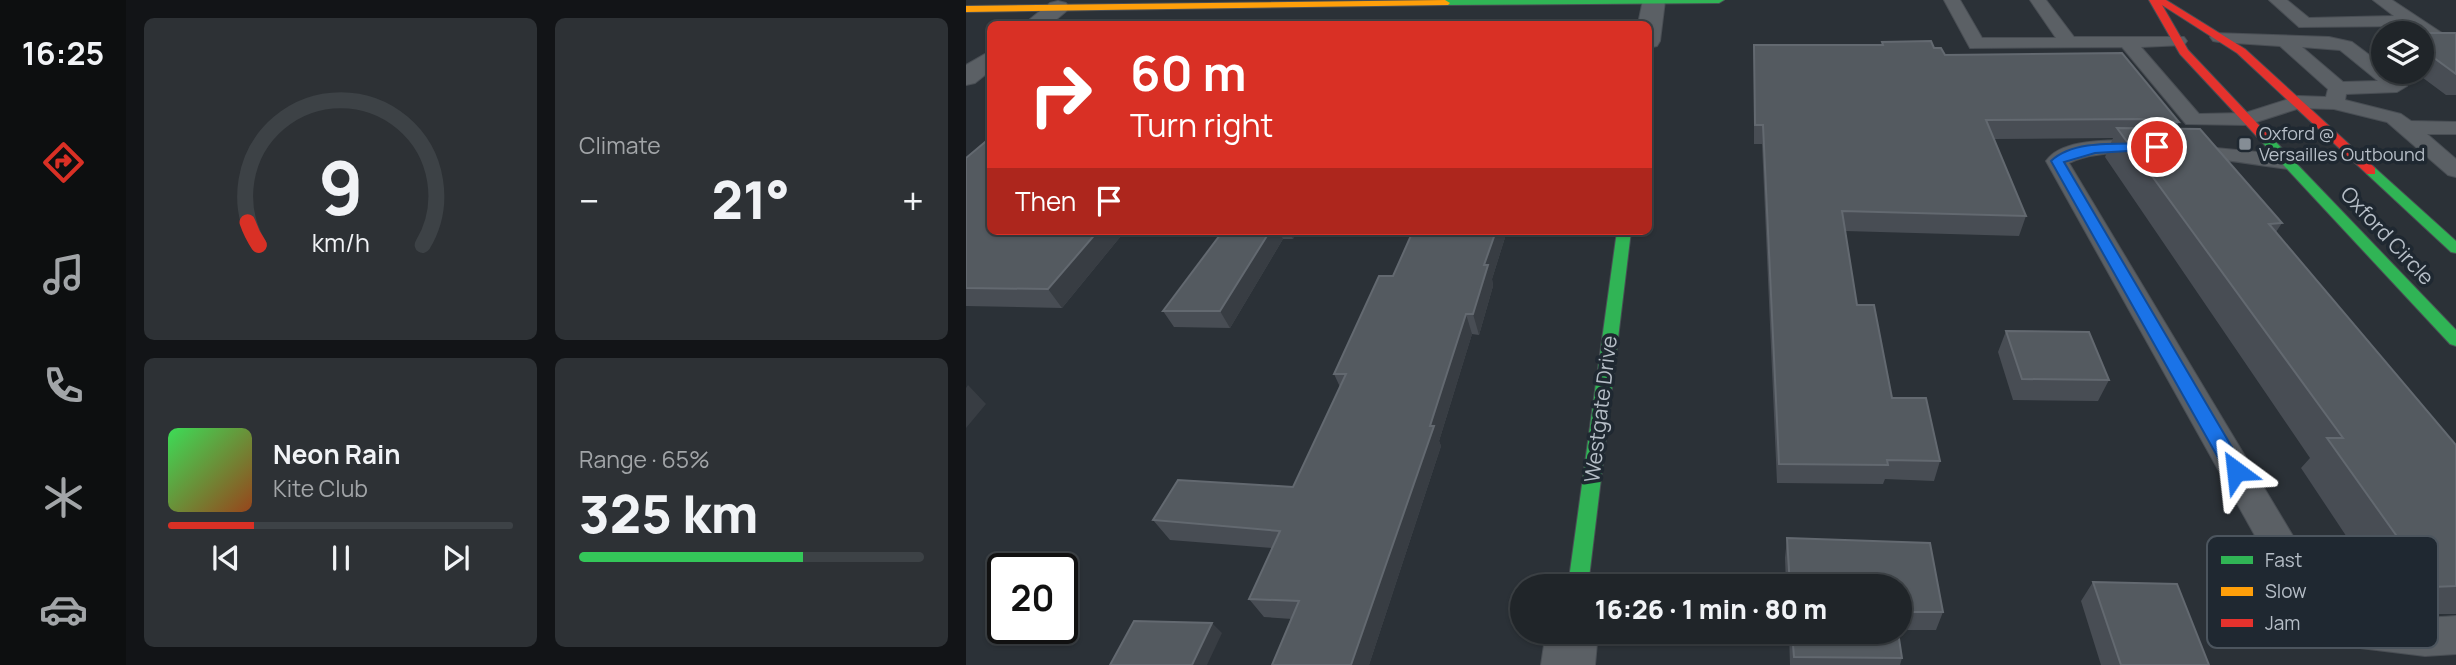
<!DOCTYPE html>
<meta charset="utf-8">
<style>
body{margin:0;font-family:Manrope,sans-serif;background:#2d3135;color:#f1f3f6;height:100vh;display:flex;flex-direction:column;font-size:26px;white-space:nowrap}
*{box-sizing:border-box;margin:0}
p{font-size:23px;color:#a2a5a8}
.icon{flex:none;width:38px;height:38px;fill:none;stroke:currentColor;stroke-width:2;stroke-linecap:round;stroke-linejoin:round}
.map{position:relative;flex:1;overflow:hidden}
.panel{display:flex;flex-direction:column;gap:18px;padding:18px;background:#121417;width:840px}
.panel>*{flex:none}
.guide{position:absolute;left:21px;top:21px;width:665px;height:214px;border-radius:10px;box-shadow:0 2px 5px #0004,0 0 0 2px #3d4246;background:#d93025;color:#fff;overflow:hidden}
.buttons{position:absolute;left:1405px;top:21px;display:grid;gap:14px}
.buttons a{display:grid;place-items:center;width:63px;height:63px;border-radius:50%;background:#202529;box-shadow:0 2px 5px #0004,0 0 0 2px #3d4246;font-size:35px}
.speed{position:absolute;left:21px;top:553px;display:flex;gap:14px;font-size:35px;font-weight:700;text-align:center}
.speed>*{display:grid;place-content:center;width:91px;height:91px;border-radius:50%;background:#202529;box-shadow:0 2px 5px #0004,0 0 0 2px #3d4246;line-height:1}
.speed .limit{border:4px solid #111;border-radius:10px;background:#fff;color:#111}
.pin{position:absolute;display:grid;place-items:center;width:60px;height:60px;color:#fff;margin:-30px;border:4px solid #fff;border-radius:50%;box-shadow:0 2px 7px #0007}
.me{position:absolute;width:77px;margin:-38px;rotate:330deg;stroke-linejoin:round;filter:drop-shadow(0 0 5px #0008)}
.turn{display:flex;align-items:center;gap:24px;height:147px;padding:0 28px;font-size:32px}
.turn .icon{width:91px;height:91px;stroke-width:2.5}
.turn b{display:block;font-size:49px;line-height:60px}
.then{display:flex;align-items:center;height:66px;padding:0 28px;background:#0003;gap:14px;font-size:26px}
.big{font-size:52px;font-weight:800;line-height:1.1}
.panel .widget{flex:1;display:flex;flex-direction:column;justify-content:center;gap:10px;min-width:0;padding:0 24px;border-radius:10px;background:#2d3135}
.panel .dial{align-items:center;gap:0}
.dial svg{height:182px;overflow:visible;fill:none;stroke:#3d4246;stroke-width:7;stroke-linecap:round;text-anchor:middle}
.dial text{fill:#f1f3f6;stroke:none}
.song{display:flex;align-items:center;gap:21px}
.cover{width:84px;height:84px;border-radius:10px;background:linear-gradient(135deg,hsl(130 70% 55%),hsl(20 70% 35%))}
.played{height:7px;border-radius:4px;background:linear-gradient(90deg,#d93025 25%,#3d4246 25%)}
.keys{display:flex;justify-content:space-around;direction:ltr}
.heat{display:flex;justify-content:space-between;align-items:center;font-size:38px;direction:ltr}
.charge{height:10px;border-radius:5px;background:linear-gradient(90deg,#34c759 65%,#3d4246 0)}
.panel .tiles{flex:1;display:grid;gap:18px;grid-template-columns:repeat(2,1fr)}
.trip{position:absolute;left:544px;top:574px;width:402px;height:70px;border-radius:35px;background:#202529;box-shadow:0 2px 5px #0004,0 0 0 2px #3d4246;font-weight:800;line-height:70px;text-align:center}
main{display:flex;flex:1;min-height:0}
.tabs{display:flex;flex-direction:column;width:126px;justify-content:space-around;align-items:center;background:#0d0f10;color:#a2a5a8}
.tabs .icon{width:49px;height:49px}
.tabs .current{color:#d93025}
.tabs b{font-size:32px;color:#f1f3f6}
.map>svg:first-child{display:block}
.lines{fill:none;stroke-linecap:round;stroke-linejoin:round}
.lane-casing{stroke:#494e54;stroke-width:2}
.street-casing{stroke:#494e54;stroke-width:2}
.fast-casing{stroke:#494e54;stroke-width:2}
.slow-casing{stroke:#494e54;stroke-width:2}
.jam-casing{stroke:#494e54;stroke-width:2}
.lane{fill:#5b6065;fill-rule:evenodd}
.street{fill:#5b6065;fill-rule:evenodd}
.fast{fill:#30b455;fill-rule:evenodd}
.slow{fill:#ff9f0a;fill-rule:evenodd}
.jam{fill:#e5322d;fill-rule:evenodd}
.wall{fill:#484d54}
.shaded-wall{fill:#383d43}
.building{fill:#545a60;stroke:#636970;stroke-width:2}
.route{fill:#1a73e8;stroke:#114b97;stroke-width:2}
.poi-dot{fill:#858d95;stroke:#1f2831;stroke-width:2.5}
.labels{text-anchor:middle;stroke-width:7;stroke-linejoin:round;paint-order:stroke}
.far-poi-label{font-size:18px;fill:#b6bec7;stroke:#1f2831;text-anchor:start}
.street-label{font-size:21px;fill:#b6bec7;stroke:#1f2831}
.key{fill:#1f2831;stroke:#4c555e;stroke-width:2}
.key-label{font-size:19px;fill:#b6bec7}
</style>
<main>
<nav class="tabs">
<b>16:25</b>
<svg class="icon current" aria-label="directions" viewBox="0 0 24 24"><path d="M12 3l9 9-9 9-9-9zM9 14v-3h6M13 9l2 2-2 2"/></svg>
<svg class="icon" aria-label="music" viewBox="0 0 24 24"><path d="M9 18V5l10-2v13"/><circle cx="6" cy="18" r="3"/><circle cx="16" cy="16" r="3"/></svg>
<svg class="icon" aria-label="phone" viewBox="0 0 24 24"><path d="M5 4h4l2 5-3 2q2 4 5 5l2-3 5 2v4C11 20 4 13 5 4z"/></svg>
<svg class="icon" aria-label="climate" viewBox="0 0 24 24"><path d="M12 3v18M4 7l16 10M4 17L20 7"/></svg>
<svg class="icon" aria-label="car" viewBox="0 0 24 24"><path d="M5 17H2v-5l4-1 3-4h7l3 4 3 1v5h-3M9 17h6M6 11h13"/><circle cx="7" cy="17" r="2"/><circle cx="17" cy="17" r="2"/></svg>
</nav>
<section class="panel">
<div class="tiles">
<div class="widget dial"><svg viewBox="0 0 100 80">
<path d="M14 69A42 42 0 1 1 86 69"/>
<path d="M14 69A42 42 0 0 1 9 59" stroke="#d93025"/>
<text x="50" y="56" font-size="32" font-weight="700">9</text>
<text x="50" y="72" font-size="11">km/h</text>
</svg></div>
<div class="widget"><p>Climate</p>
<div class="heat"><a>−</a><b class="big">21°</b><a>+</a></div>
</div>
<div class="widget">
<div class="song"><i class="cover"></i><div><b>Neon Rain</b><p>Kite Club</p></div></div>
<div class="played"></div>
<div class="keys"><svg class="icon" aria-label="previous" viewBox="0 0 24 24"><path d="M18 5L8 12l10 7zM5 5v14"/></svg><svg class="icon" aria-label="pause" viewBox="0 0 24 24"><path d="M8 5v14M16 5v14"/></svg><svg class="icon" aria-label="next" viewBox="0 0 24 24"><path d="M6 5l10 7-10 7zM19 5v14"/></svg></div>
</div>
<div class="widget"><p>Range · 65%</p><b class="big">325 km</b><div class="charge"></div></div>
</div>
</section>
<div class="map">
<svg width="1490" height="665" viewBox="0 0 1490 665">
<rect width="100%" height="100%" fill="#2b3137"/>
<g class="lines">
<defs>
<path id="lane" d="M 978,0 L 994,0 L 1016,38 L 1090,38 L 1064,0 L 1080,0 L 1108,37 L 1218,37 L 1221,41 L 1218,45 L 1175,47 L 1233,114 L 1279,113 L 1332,96 L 1360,97 L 1362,89 L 1314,46 L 1253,42 L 1247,41 L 1244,37 L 1247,33 L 1363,37 L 1386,42 L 1418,66 L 1418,72 L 1425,72 L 1441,86 L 1431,92 L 1380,94 L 1379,100 L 1435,114 L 1445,121 L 1490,122 L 1490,134 L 1461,134 L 1490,159 L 1490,177 L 1482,175 L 1421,122 L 1368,109 L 1334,108 L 1281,125 L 1220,124 L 1156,47 L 1004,48 ZM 1336,47 L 1374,50 L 1412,81 L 1377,82 Z
M 1303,0 L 1321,0 L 1343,18 L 1428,16 L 1407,0 L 1426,0 L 1488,41 L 1490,47 L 1482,50 L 1456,50 L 1456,40 L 1462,40 L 1442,26 L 1333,27 Z
M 1167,140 L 1322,155 L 1333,162 L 1322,169 C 1266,162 1153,139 1103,163 L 1366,601 C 1401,620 1451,619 1490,616 L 1490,654 L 1459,656 L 1378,646 L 1340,627 L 1080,161 C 1096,138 1142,141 1167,140 Z"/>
<path id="street" d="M 677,0 L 699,1 L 694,41 L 691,46 L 682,48 L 682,24 L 672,24 Z
M 92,1 L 100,3 L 104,8 L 85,24 L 58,24 L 84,3 Z
M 24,51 L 24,71 L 9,83 L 0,85 L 0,65 Z
M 580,632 L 632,632 L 629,665 L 575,665 Z"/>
<path id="fast" d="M 479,0 L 758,0 L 753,3 L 476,5 L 474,3 Z
M 1300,135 L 1304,136 L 1490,330 L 1490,346 L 1484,344 L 1296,142 L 1296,136 Z
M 1405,167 L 1409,168 L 1490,241 L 1490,253 L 1485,252 L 1401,174 L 1401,168 Z
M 651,231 L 665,231 L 622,586 L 602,586 Z"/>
<path id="slow" d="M 479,0 L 484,3 L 482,5 L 0,12 L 0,6 Z"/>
<path id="jam" d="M 1183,0 L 1200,0 L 1279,49 L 1409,168 L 1409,174 L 1401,174 L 1271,53 L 1196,5 L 1222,50 L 1306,139 L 1304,142 L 1296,142 L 1214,54 Z"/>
</defs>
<use href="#lane" class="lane-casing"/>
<use href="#street" class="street-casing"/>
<use href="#fast" class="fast-casing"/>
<use href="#slow" class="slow-casing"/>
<use href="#jam" class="jam-casing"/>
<use href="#lane" class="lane"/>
<use href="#street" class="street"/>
<use href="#fast" class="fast"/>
<use href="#slow" class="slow"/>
<use href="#jam" class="jam"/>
</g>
<path class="wall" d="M 1456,33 L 1490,33 L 1490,95 L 1480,95 L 1449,72 L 1456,72 Z
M 916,42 L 968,48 L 979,55 L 1213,122 L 1210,128 L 1316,223 L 1310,232 L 1490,445 L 1490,614 L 1432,614 L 1335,468 L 1344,458 L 1139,157 L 1147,138 L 1027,139 L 1060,216 L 1053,236 L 879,231 L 891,305 L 926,398 L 974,461 L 968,481 L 919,479 L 917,484 L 811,483 L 796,144 L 788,144 L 788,45 L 916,45 Z
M 0,158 L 24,231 L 159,231 L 96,308 L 0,306 Z
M 257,231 L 331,231 L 327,239 L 317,239 L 264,328 L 208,327 L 197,311 Z
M 447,231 L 541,231 L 526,279 L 527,286 L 513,335 L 506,334 L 473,441 L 475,446 L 403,665 L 306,665 L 326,619 L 298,617 L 283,599 L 306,548 L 204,540 L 187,520 L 327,487 L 374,387 L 368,374 L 427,276 Z
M 1040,331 L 1143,380 L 1132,401 L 1047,400 L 1032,352 Z
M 821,538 L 964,543 L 977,612 L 970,630 L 934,630 L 934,586 L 820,586 L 819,558 Z
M 1127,582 L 1243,665 L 1135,665 L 1115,601 Z
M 823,632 L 932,632 L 936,658 L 934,665 L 824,665 Z"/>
<path class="shaded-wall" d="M 132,231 L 159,231 L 96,308 L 82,289 Z
M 304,231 L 313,231 L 317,239 L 264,328 L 254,311 Z
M 323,231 L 331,231 L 327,239 Z
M 530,231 L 541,231 L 526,279 L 527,286 L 513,335 L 507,314 L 518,265 Z
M 500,314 L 506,334 L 473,441 L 475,446 L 403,665 L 385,665 Z
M 2,385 L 20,404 L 0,428 L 0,388 Z
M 246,623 L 256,633 L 241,665 L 226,665 Z"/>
<path class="building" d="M 1456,33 L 1490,33 L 1490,74 L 1456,49 Z
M 965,41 L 968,48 L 975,48 L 979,55 L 1156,53 L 1213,122 L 1175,119 L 1020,120 L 1060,216 L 876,211 L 891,305 L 908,305 L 926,398 L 960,398 L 974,461 L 921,460 L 922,465 L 813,464 L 797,125 L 789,125 L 788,45 L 917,45 L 916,42 Z
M 1151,128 L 1234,129 L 1316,223 L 1303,224 L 1490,445 L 1490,586 L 1467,587 L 1361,438 L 1377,438 Z
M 24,138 L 24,231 L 132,231 L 82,289 L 0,288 L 0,158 Z
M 257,231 L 304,231 L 254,311 L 197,311 Z
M 447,231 L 530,231 L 518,265 L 522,265 L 507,314 L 500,314 L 464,426 L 468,426 L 385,665 L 306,665 L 333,601 L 283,599 L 314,531 L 187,520 L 212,480 L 327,487 L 380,374 L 368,374 L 413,276 L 427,276 Z
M 1040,331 L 1123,332 L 1143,380 L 1056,379 Z
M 821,538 L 964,543 L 977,612 L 934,612 L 934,586 L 824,586 Z
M 1127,582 L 1211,584 L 1243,665 L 1155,665 Z
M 168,621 L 246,623 L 226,665 L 144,665 Z
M 826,632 L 932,632 L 936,658 L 828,657 Z"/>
<path class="route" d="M 1191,143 L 1197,147 L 1195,149 L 1129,153 L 1098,162 L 1277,466 L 1279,471 L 1277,477 L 1263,477 L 1085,161 C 1109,138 1159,145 1191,143 Z"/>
<rect class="poi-dot" x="1272" y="137" width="14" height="14" rx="3.5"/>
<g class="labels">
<g class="far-poi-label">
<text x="1293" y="140">Oxford @<tspan x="1293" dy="21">Versailles Outbound</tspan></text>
</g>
<g class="street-label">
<text transform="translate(1421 236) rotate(47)" y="7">Oxford Circle</text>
<text transform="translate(635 409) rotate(-83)" y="7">Westgate Drive</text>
</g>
</g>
<rect x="1241" y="536" width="231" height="112" rx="10" class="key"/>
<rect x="1255" y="556" width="32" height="8" fill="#30b455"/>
<rect x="1255" y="587" width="32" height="9" fill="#ff9f0a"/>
<rect x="1255" y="619" width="32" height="8" fill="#e5322d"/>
<g class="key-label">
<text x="1299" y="567">Fast</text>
<text x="1299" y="598">Slow</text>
<text x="1299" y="630">Jam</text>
</g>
</svg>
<div class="buttons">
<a><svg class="icon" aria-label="layers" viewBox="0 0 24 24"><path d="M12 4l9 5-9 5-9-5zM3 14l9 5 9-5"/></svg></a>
</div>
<div class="speed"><div class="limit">20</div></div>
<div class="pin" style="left:1191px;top:147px;background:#d93025"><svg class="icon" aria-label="arrive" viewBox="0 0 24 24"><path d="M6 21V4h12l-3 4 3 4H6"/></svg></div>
<svg class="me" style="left:1270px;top:471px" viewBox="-20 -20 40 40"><path d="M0-17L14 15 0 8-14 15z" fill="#1a73e8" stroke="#fff" stroke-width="4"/></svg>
<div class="trip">16:26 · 1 min · 80 m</div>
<div class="guide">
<div class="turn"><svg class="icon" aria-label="right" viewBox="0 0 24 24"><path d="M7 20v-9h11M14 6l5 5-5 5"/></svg><div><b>60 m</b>Turn right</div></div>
<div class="then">Then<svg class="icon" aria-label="arrive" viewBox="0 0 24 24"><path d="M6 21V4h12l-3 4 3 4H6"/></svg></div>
</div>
</div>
</main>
